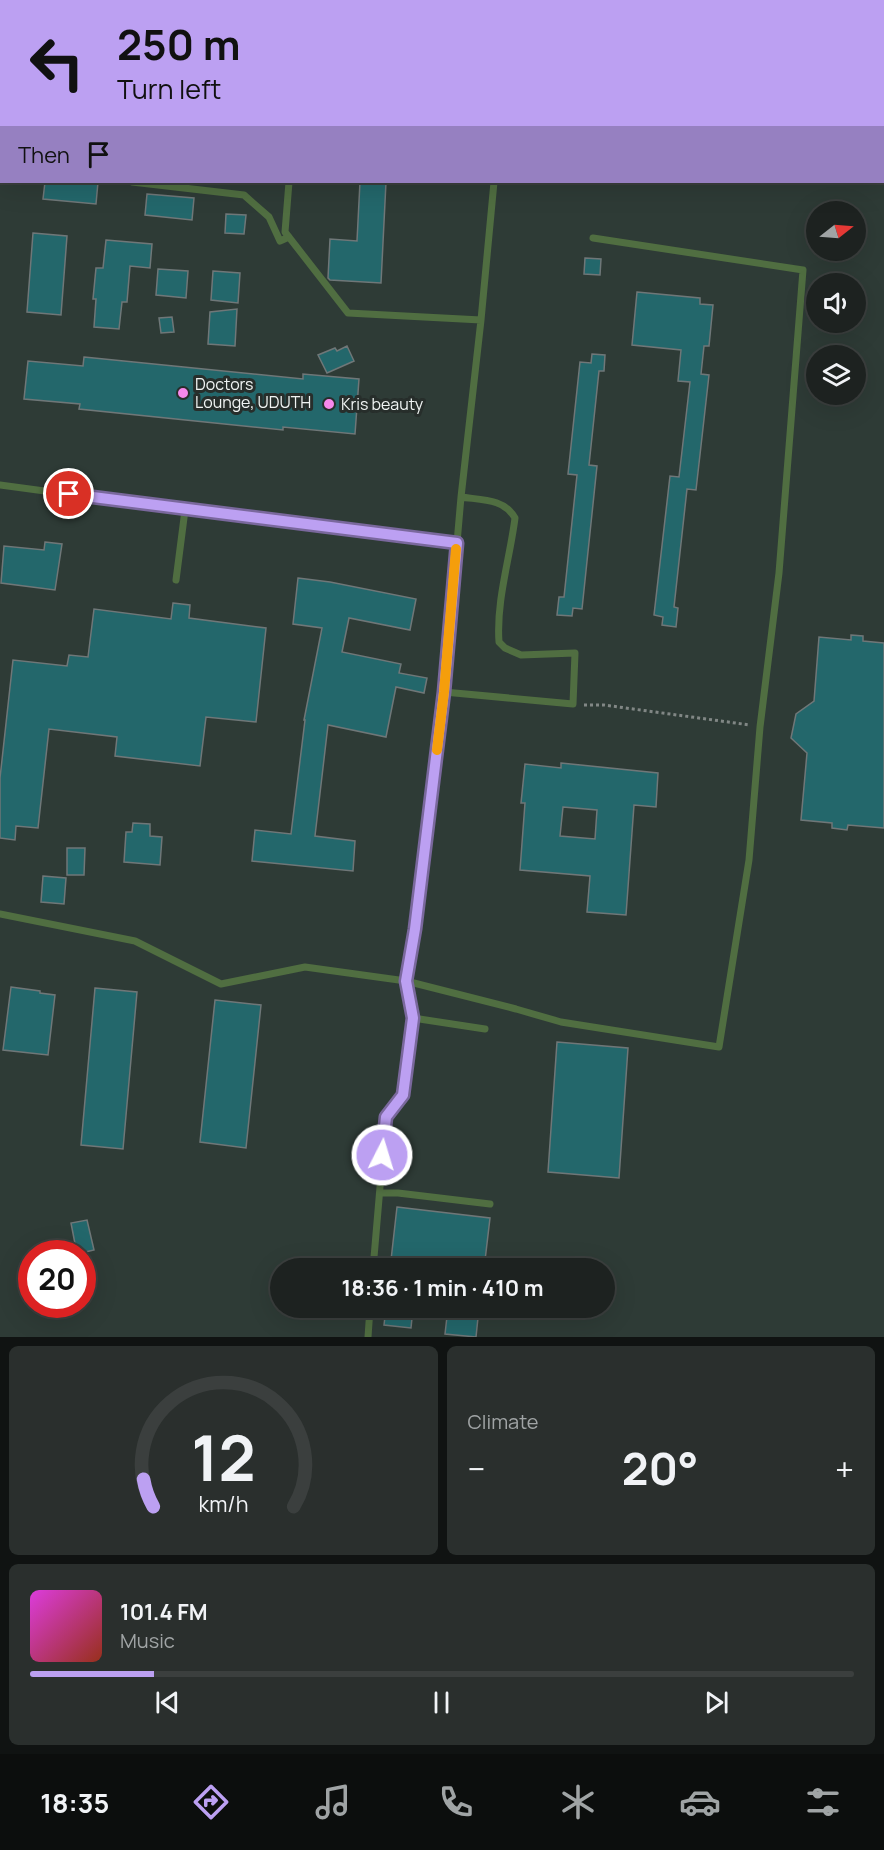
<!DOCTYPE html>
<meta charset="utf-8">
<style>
body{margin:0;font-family:Manrope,sans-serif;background:#2a2f2d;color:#f1f3f6;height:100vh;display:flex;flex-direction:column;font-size:22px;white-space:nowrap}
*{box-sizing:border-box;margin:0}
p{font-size:20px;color:#a0a4a5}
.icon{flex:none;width:33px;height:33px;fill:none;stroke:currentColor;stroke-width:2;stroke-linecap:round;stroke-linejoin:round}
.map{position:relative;height:1337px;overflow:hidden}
.panel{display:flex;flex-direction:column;gap:9px;padding:9px;background:#101312;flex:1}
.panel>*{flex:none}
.banner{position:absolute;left:0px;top:0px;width:885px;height:183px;box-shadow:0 6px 24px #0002,0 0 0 2px #3b3f3e;background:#bca0f2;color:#111;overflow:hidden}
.needle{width:39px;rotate:73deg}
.fabs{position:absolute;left:806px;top:201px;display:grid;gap:12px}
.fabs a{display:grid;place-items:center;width:60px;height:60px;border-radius:50%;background:#1d2220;box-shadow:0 6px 24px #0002,0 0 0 2px #3b3f3e;font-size:30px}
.speed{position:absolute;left:18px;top:1240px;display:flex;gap:12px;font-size:30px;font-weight:700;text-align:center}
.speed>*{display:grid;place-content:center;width:78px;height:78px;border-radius:50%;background:#1d2220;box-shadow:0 6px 24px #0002,0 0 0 2px #3b3f3e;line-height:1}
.speed .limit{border:9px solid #d22;background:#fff;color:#111}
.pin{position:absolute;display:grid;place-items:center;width:51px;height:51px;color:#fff;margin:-26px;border:3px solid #fff;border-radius:50%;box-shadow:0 2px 6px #0007}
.me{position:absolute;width:66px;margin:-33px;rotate:5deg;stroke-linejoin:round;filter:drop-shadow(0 0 4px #0008)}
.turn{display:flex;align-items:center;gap:21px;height:126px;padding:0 18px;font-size:27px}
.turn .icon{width:78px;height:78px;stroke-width:2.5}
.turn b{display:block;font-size:42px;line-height:51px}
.then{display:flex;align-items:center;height:57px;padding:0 18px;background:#0003;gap:12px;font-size:22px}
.big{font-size:45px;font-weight:700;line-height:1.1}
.panel .widget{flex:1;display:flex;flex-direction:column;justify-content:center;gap:9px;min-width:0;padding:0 21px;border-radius:9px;background:#2a2f2d}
.panel .dial{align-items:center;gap:0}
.dial svg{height:156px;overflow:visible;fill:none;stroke:#3b3f3e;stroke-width:7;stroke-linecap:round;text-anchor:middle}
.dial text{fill:#f1f3f6;stroke:none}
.song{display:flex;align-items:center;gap:18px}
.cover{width:72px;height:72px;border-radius:9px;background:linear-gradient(135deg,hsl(300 70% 55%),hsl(10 70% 35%))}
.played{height:6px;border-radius:3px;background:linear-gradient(90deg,#bca0f2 15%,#3b3f3e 15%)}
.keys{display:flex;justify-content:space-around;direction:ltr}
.heat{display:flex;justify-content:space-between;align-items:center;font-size:33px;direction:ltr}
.panel .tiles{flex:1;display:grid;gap:9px;grid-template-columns:1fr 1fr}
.widget:last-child{grid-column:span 2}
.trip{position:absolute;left:270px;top:1258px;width:345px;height:60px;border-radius:30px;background:#1d2220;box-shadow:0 6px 24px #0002,0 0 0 2px #3b3f3e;font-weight:700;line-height:60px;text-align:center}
.menu{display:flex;height:96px;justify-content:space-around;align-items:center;background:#0c0e0d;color:#a0a4a5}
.menu .icon{width:42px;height:42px}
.menu .current{color:#bca0f2}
.menu b{font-size:27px;color:#f1f3f6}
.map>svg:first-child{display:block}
.built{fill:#2e3b36;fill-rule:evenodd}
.building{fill:#23676b;stroke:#6f7778;stroke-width:1.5;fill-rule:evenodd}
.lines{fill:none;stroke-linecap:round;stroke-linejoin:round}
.path{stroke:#818785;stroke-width:3;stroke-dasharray:3 3;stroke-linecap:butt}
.service{stroke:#506e41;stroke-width:7}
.minor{stroke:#506e41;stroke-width:14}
.route-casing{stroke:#7a689d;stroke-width:15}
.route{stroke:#bca0f2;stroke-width:10}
.slow{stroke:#f59e0b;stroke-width:10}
.poi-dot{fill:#f788eb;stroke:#272e2b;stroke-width:2}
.labels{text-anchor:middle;stroke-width:6;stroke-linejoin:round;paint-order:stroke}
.poi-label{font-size:16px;fill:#f0f4f3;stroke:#272e2b;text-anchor:start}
</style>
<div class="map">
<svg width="884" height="1337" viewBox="0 0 884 1337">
<rect width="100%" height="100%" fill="#272e2b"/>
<path class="built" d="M 0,0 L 884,0 L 884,1337 L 0,1337 ZM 2,2 L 884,2 L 884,182 L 2,182 ZM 816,212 L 855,212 L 855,250 L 816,250 ZM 816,284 L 855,284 L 855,322 L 816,322 ZM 816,356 L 855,356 L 855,394 L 816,394 ZM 32,1254 L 82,1254 L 82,1305 L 32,1305 ZM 280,1269 L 604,1269 L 604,1308 L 280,1308 Z"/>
<path class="building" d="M 45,182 L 98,182 L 96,204 L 43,199 Z
M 360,182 L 386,182 L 381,283 L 330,280 L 328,278 L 330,239 L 357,241 Z
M 147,194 L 194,198 L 192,220 L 145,215 Z
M 226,214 L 246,215 L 244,234 L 225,233 Z
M 33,233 L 67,236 L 61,315 L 27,312 Z
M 106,240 L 152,244 L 150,268 L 130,266 L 127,302 L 122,302 L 119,329 L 94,327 L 96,299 L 93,299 L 96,268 L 103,268 Z
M 585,258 L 601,259 L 600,275 L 584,274 Z
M 158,269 L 188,271 L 186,298 L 156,295 Z
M 213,271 L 240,273 L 238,303 L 211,300 Z
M 637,292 L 700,298 L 700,304 L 713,305 L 709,346 L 704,346 L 701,374 L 709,375 L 696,490 L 687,489 L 674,607 L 678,608 L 676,627 L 662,625 L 663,617 L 654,615 L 670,476 L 679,477 L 690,382 L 678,381 L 681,350 L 632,345 Z
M 237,309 L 235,346 L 208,344 L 210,312 Z
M 172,317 L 174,332 L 161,333 L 159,318 Z
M 347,346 L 354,361 L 327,373 L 318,355 L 335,348 L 337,351 Z
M 592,354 L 605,355 L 604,371 L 599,371 L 589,465 L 597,466 L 582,609 L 573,608 L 572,616 L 557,615 L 559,597 L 564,597 L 577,475 L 568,474 L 580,362 L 591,363 Z
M 84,357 L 303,379 L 303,374 L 359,379 L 355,434 L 283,427 L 283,430 L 79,409 L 80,404 L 24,399 L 28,361 L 83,366 Z
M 45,542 L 62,544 L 55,590 L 1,583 L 4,546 L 44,550 Z
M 298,578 L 330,582 L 416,599 L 410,630 L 349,618 L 342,652 L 401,664 L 399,673 L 427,678 L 424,693 L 396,687 L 386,737 L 328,725 L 315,836 L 355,841 L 353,871 L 252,861 L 255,830 L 291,834 L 305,720 L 304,720 L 322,628 L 293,624 Z
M 173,603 L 190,605 L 189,618 L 266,628 L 256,722 L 206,717 L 200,766 L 115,756 L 117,737 L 49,729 L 38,828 L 16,826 L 15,840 L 0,838 L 0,778 L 13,660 L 67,666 L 69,655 L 88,657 L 94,609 L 171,619 Z
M 851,635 L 863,636 L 863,641 L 884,643 L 884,828 L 848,825 L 847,830 L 832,828 L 832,823 L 801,820 L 807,753 L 791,738 L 796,714 L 814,701 L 819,637 L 851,640 Z
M 561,763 L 658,773 L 656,807 L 634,805 L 626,915 L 587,912 L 590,876 L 520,870 L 525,803 L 521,803 L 525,764 L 561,768 ZM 563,807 L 597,810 L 595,839 L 560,836 Z
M 133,823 L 150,824 L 150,836 L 162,837 L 160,865 L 124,862 L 126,832 L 132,832 Z
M 67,848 L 85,848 L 84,875 L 67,875 Z
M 43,876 L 66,878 L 64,904 L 41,902 Z
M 11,987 L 40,991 L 40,993 L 55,995 L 48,1055 L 3,1050 Z
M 95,988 L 137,992 L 123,1149 L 81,1145 Z
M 215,1000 L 261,1005 L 246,1148 L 200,1142 Z
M 557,1042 L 628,1048 L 619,1178 L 548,1172 Z
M 397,1207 L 490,1218 L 484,1269 L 452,1269 L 453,1261 L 419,1257 L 417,1269 L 390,1269 Z
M 87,1220 L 94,1250 L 77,1254 L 71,1223 Z
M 386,1308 L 413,1308 L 411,1328 L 384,1325 Z
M 448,1308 L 479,1308 L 476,1337 L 445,1334 Z"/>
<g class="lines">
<path class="path" d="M 584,705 L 604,705 L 750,725"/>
<path class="service" d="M 136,0 L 150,2
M 30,2 L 30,0
M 132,182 L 244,195 L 269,217 L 280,241 L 289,237
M 289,182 L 285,232 L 348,313 L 481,320
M 0,485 L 185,510 L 457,543
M 176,580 L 185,510
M 444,692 L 573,704 L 575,653 L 521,655 L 505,648 L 499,642 C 496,601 510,558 515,518 C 504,498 480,500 461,497
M 0,914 L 135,941 L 221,984 L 305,967 L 406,981 L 516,1009 L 561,1022 L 719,1047 L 749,860 L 760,727 L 779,573 L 803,270 L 593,238
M 413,1018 L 485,1029
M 380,1193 L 398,1193 L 490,1204
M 373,1269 L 386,1117 L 403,1095 L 413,1018 L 406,981 L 415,929 L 444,692 L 461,497 L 481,320 L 494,182
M 368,1337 L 370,1308"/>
<path class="minor" d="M 282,2 L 282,0"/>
</g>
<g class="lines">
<defs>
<path id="route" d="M 69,494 L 457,543 L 444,692 L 415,929 L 406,981 L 413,1018 L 403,1095 L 386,1117 L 382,1155"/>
</defs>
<use href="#route" class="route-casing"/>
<use href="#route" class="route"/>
<path class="slow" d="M 437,750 L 444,692 L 456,549"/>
</g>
<g class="poi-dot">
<circle cx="183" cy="393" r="6"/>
<circle cx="329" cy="404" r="6"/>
</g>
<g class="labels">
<g class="poi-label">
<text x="195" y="390">Doctors<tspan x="195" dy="18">Lounge, UDUTH</tspan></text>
<text x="341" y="410">Kris beauty</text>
</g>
</g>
</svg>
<div class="fabs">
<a><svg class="needle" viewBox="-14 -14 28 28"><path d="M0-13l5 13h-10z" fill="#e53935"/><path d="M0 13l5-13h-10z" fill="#a0a4a5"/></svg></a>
<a><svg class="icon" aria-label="sound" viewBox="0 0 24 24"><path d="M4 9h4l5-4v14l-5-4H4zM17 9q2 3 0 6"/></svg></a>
<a><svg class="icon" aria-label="layers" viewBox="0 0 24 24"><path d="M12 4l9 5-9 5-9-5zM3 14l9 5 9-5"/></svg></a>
</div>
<div class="speed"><div class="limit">20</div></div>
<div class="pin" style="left:69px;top:494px;background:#d93025"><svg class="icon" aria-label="arrive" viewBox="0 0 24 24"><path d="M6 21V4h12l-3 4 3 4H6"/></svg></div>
<svg class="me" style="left:382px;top:1155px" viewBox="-20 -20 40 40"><circle r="17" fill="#bca0f2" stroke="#fff" stroke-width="3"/><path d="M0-11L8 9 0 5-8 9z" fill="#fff"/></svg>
<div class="trip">18:36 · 1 min · 410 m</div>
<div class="banner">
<div class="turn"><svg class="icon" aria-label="left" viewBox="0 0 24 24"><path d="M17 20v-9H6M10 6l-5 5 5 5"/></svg><div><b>250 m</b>Turn left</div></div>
<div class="then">Then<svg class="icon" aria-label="arrive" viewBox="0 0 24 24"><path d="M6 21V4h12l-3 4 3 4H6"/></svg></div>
</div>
</div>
<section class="panel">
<div class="tiles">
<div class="widget dial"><svg viewBox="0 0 100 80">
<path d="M14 69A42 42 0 1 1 86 69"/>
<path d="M14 69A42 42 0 0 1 9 55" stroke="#bca0f2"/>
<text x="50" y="56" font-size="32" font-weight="700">12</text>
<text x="50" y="72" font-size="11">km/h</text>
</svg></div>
<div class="widget"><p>Climate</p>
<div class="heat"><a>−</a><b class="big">20°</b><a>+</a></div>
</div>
<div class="widget">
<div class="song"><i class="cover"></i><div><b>101.4 FM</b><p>Music</p></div></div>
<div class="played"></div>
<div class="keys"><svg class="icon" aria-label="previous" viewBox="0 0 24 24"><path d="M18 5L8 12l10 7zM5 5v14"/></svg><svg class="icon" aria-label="pause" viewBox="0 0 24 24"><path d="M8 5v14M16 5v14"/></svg><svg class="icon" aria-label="next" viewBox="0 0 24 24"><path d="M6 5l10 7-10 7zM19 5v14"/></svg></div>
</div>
</div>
</section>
<nav class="menu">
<b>18:35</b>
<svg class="icon current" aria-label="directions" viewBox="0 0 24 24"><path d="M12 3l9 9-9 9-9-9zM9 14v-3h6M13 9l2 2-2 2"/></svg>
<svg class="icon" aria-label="music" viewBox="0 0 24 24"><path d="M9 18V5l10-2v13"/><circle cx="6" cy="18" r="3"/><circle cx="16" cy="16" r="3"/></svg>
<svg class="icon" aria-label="phone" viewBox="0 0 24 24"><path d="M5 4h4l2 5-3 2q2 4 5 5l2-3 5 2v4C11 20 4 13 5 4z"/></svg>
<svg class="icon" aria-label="climate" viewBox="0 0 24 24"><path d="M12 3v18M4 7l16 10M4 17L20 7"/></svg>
<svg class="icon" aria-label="car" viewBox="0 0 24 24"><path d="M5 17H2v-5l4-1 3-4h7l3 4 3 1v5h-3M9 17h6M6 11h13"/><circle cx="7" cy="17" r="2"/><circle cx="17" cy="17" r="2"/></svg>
<svg class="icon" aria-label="filters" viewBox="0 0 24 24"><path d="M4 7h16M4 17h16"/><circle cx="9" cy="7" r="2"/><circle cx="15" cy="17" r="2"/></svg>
</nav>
